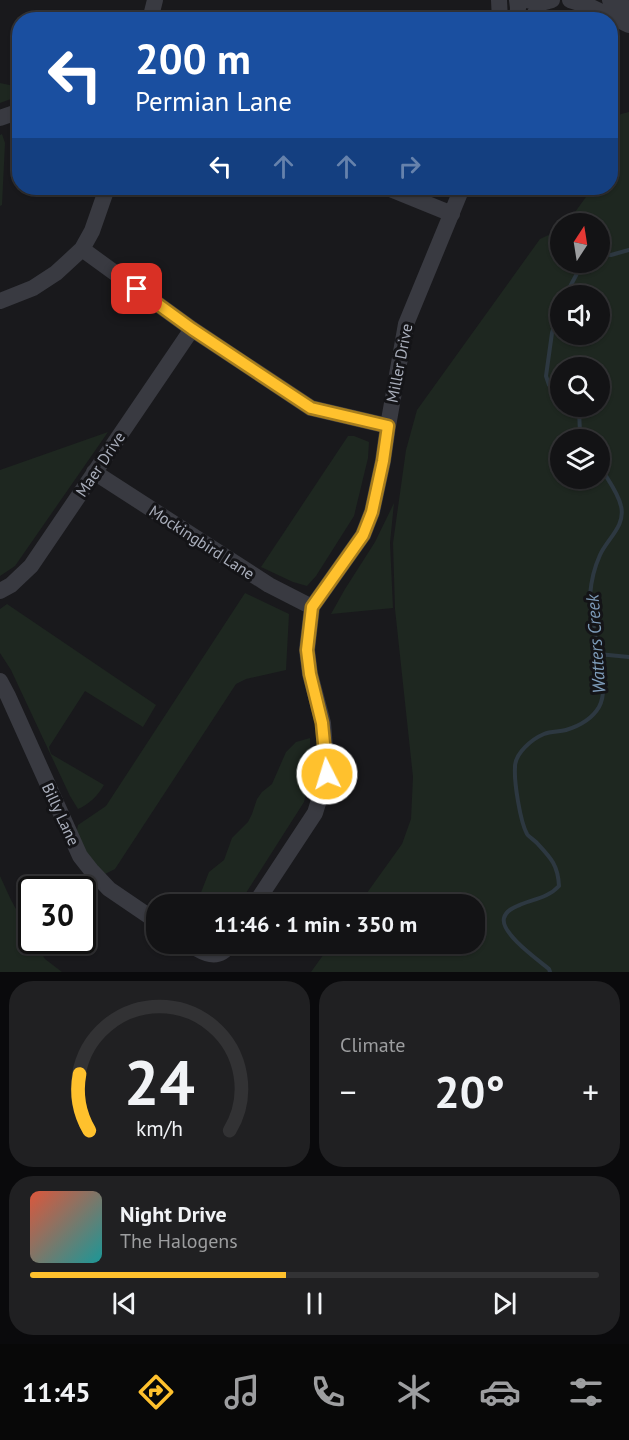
<!DOCTYPE html>
<meta charset="utf-8">
<style>
body{margin:0;font-family:"PT Sans",sans-serif;background:#202022;color:#f1f3f6;height:100vh;display:flex;flex-direction:column;font-size:22px;white-space:nowrap}
*{box-sizing:border-box;margin:0}
p{font-size:20px;color:#9d9ea0}
.icon{flex:none;width:33px;height:33px;fill:none;stroke:currentColor;stroke-width:2;stroke-linecap:round;stroke-linejoin:round}
.map{position:relative;height:972px;overflow:hidden}
.details{display:flex;flex-direction:column;gap:9px;padding:9px;background:#0a0a0c;flex:1}
.details>*{flex:none}
.hud{position:absolute;left:12px;top:12px;width:606px;height:183px;border-radius:24px;box-shadow:0 2px 4px #0004,0 0 0 2px #323234;background:#1a4fa0;color:#fff;overflow:hidden}
.needle{width:39px;rotate:12deg}
.fabs{position:absolute;left:550px;top:213px;display:grid;gap:12px}
.fabs a{display:grid;place-items:center;width:60px;height:60px;border-radius:50%;background:#131315;box-shadow:0 2px 4px #0004,0 0 0 2px #323234;font-size:30px}
.speed{position:absolute;left:18px;top:876px;display:flex;gap:12px;font-size:30px;font-weight:700;text-align:center}
.speed>*{display:grid;place-content:center;width:78px;height:78px;border-radius:50%;background:#131315;box-shadow:0 2px 4px #0004,0 0 0 2px #323234;line-height:1}
.speed .limit{border:3px solid #111;border-radius:9px;background:#fff;color:#111}
.pin{position:absolute;display:grid;place-items:center;width:51px;height:51px;color:#fff;margin:-26px;border-radius:12px;box-shadow:0 3px 9px #0006}
.me{position:absolute;width:66px;margin:-33px;rotate:355deg;stroke-linejoin:round;filter:drop-shadow(0 0 4px #0008)}
.turn{display:flex;align-items:center;gap:21px;height:126px;padding:0 24px;font-size:27px}
.turn .icon{width:78px;height:78px;stroke-width:2.5}
.turn b{display:block;font-size:42px;line-height:51px}
.lanes{display:flex;align-items:center;height:57px;padding:0 24px;background:#0003;justify-content:center;gap:30px;direction:ltr}
.lanes .off{opacity:.35}
.big{font-size:45px;font-weight:800;line-height:1.1}
.details .tile{flex:1;display:flex;flex-direction:column;justify-content:center;gap:9px;min-width:0;padding:0 21px;border-radius:24px;background:#202022}
.details .dial{align-items:center;gap:0}
.dial svg{height:156px;overflow:visible;fill:none;stroke:#323234;stroke-width:7;stroke-linecap:round;text-anchor:middle}
.dial text{fill:#f1f3f6;stroke:none}
.song{display:flex;align-items:center;gap:18px}
.cover{width:72px;height:72px;border-radius:9px;background:linear-gradient(135deg,hsl(10 70% 55%),hsl(180 70% 35%))}
.played{height:6px;border-radius:3px;background:linear-gradient(90deg,#ffc12d 45%,#323234 45%)}
.keys{display:flex;justify-content:space-around;direction:ltr}
.heat{display:flex;justify-content:space-between;align-items:center;font-size:33px;direction:ltr}
.details .tiles{flex:1;display:grid;gap:9px;grid-template-columns:1fr 1fr}
.tile:last-child{grid-column:span 2}
.trip{position:absolute;left:146px;top:894px;width:339px;height:60px;border-radius:24px;background:#131315;box-shadow:0 2px 4px #0004,0 0 0 2px #323234;font-weight:800;line-height:60px;text-align:center}
.tabs{display:flex;height:96px;justify-content:space-around;align-items:center;background:#080808;color:#9d9ea0}
.tabs .icon{width:42px;height:42px}
.tabs .selected{color:#ffc12d}
.tabs b{font-size:27px;color:#f1f3f6}
.map>svg:first-child{display:block}
.green{fill:#1e2720;fill-rule:evenodd}
.lines{fill:none;stroke-linecap:round;stroke-linejoin:round}
.stream{stroke:#2d3841;stroke-width:4}
.minor{stroke:#393a41;stroke-width:16}
.route-casing{stroke:#a67d1d;stroke-width:15}
.route{stroke:#ffc12d;stroke-width:10}
.labels{text-anchor:middle;stroke-width:6;stroke-linejoin:round;paint-order:stroke}
.street-label{font-size:16px;fill:#aaafbc;stroke:#141417}
.water-label{font-size:18px;font-style:italic;fill:#7e9cba;stroke:#141417}
</style>
<div class="map">
<svg width="629" height="972" viewBox="0 0 629 972">
<rect width="100%" height="100%" fill="#19191c"/>
<path class="green" d="M 0,83 L 19,87 L 19,96 L 0,103 Z
M 629,112 L 629,972 L 311,972 L 331,944 L 474,944 L 474,904 L 359,904 L 402,844 L 411,819 L 413,777 L 395,609 L 393,543 L 406,450 L 417,410 L 540,239 L 555,232 L 561,227 L 561,262 L 600,262 L 600,224 L 565,223 L 570,219 L 591,190 L 591,188 L 610,188 L 611,123 L 621,114 ZM 561,296 L 600,296 L 600,334 L 561,334 ZM 561,368 L 600,368 L 600,406 L 561,406 ZM 561,440 L 600,440 L 600,478 L 561,478 Z
M 2,134 L 5,143 L 2,205 L 0,206 L 0,135 Z
M 108,432 L 15,566 L 0,576 L 0,470 Z
M 348,436 L 354,436 L 369,442 L 368,458 L 354,516 L 316,576 L 307,586 L 293,582 L 261,567 Z
M 394,503 L 390,543 L 393,608 L 331,614 L 345,589 L 375,542 Z
M 245,593 L 289,614 L 286,670 L 246,679 L 236,684 L 115,869 L 105,874 L 98,871 L 76,835 L 78,825 L 106,806 Z
M 7,604 L 156,705 L 143,727 L 85,691 L 49,747 L 51,754 L 104,785 C 98,795 90,804 78,809 L 70,796 L 11,670 L 0,653 L 0,609 Z
M 310,738 L 311,774 L 304,802 L 239,904 L 191,904 L 200,895 L 209,872 L 224,860 L 232,838 L 248,822 L 252,814 L 257,799 L 262,792 L 272,784 L 286,752 L 296,742 Z
M 0,876 L 11,900 L 31,936 L 32,940 L 34,941 L 45,959 L 62,972 L 0,972 Z"/>
<g class="lines">
<path class="stream" d="M 600,254 L 611,255 L 629,250
M 565,296 L 581,266 L 586,262
M 561,306 L 552,333 L 546,376 L 549,385 L 561,394
M 575,406 L 579,411 L 580,432 L 584,440
M 598,654 L 629,657
M 550,972 L 549,969 C 538,960 500,933 504,918 C 506,910 515,907 522,904 C 535,899 549,897 559,886 C 558,865 551,858 537,843 C 534,840 529,837 527,834 C 520,821 514,782 515,767 C 515,753 532,739 544,734 C 551,731 559,732 566,730 C 579,726 592,719 599,707 C 613,682 588,626 590,595 C 591,583 595,566 600,555 C 607,539 626,526 621,506 C 618,492 607,479 600,466"/>
<path class="minor" d="M 499,0 L 500,20
M 526,0 L 541,3 L 552,0
M 570,0 L 589,6 L 629,25
M 610,0 L 629,9
M 150,20 L 155,0
M 517,20 L 518,8 L 517,0
M 531,20 L 541,3
M 0,118 L 20,111
M 388,188 L 452,214
M 82,249 L 192,329 L 311,408 L 388,426
M 0,301 L 33,288 L 56,273 L 82,249 L 92,231 L 107,188
M 94,472 L 269,585 L 312,607
M 0,591 L 11,585 L 31,566 L 192,329
M 0,681 L 8,696 L 80,856 L 91,870 L 109,889 L 156,921
M 255,904 L 315,813 L 327,774 L 323,723 L 310,674 L 307,650 L 312,607 L 363,535 L 372,512 L 383,461 L 388,426 L 406,324 L 462,188
M 189,944 C 203,953 218,962 230,944"/>
</g>
<g class="lines">
<defs>
<path id="route" d="M 137,289 L 192,329 L 311,408 L 388,426 L 383,461 L 372,512 L 363,535 L 312,607 L 307,650 L 310,674 L 322,723 L 327,774"/>
</defs>
<use href="#route" class="route-casing"/>
<use href="#route" class="route"/>
</g>
<g class="labels">
<g class="street-label">
<text transform="translate(399 363) rotate(-79)" y="6">Miller Drive</text>
<text transform="translate(100 464) rotate(-56)" y="6">Maer Drive</text>
<text transform="translate(202 542) rotate(33)" y="6">Mockingbird Lane</text>
<text transform="translate(61 814) rotate(65)" y="6">Billy Lane</text>
</g>
<g class="water-label">
<text transform="translate(596 644) rotate(-94)" y="6">Watters Creek</text>
</g>
</g>
</svg>
<div class="fabs">
<a><svg class="needle" viewBox="-14 -14 28 28"><path d="M0-13l5 13h-10z" fill="#e53935"/><path d="M0 13l5-13h-10z" fill="#9d9ea0"/></svg></a>
<a><svg class="icon" aria-label="sound" viewBox="0 0 24 24"><path d="M4 9h4l5-4v14l-5-4H4zM17 9q2 3 0 6"/></svg></a>
<a><svg class="icon" aria-label="search" viewBox="0 0 24 24"><circle cx="10" cy="10" r="6"/><path d="M15 15l6 6"/></svg></a>
<a><svg class="icon" aria-label="layers" viewBox="0 0 24 24"><path d="M12 4l9 5-9 5-9-5zM3 14l9 5 9-5"/></svg></a>
</div>
<div class="speed"><div class="limit">30</div></div>
<div class="pin" style="left:137px;top:289px;background:#d93025"><svg class="icon" aria-label="arrive" viewBox="0 0 24 24"><path d="M6 21V4h12l-3 4 3 4H6"/></svg></div>
<svg class="me" style="left:327px;top:774px" viewBox="-20 -20 40 40"><circle r="17" fill="#ffc12d" stroke="#fff" stroke-width="3"/><path d="M0-11L8 9 0 5-8 9z" fill="#fff"/></svg>
<div class="trip">11:46 · 1 min · 350 m</div>
<div class="hud">
<div class="turn"><svg class="icon" aria-label="left" viewBox="0 0 24 24"><path d="M17 20v-9H6M10 6l-5 5 5 5"/></svg><div><b>200 m</b>Permian Lane</div></div>
<div class="lanes"><svg class="icon" aria-label="left" viewBox="0 0 24 24"><path d="M17 20v-9H6M10 6l-5 5 5 5"/></svg><svg class="icon off" aria-label="ahead" viewBox="0 0 24 24"><path d="M12 20V5M6 11l6-6 6 6"/></svg><svg class="icon off" aria-label="ahead" viewBox="0 0 24 24"><path d="M12 20V5M6 11l6-6 6 6"/></svg><svg class="icon off" aria-label="right" viewBox="0 0 24 24"><path d="M7 20v-9h11M14 6l5 5-5 5"/></svg></div>
</div>
</div>
<section class="details">
<div class="tiles">
<div class="tile dial"><svg viewBox="0 0 100 80">
<path d="M14 69A42 42 0 1 1 86 69"/>
<path d="M14 69A42 42 0 0 1 9 40" stroke="#ffc12d"/>
<text x="50" y="56" font-size="32" font-weight="700">24</text>
<text x="50" y="72" font-size="11">km/h</text>
</svg></div>
<div class="tile"><p>Climate</p>
<div class="heat"><a>−</a><b class="big">20°</b><a>+</a></div>
</div>
<div class="tile">
<div class="song"><i class="cover"></i><div><b>Night Drive</b><p>The Halogens</p></div></div>
<div class="played"></div>
<div class="keys"><svg class="icon" aria-label="previous" viewBox="0 0 24 24"><path d="M18 5L8 12l10 7zM5 5v14"/></svg><svg class="icon" aria-label="pause" viewBox="0 0 24 24"><path d="M8 5v14M16 5v14"/></svg><svg class="icon" aria-label="next" viewBox="0 0 24 24"><path d="M6 5l10 7-10 7zM19 5v14"/></svg></div>
</div>
</div>
</section>
<nav class="tabs">
<b>11:45</b>
<svg class="icon selected" aria-label="directions" viewBox="0 0 24 24"><path d="M12 3l9 9-9 9-9-9zM9 14v-3h6M13 9l2 2-2 2"/></svg>
<svg class="icon" aria-label="music" viewBox="0 0 24 24"><path d="M9 18V5l10-2v13"/><circle cx="6" cy="18" r="3"/><circle cx="16" cy="16" r="3"/></svg>
<svg class="icon" aria-label="phone" viewBox="0 0 24 24"><path d="M5 4h4l2 5-3 2q2 4 5 5l2-3 5 2v4C11 20 4 13 5 4z"/></svg>
<svg class="icon" aria-label="climate" viewBox="0 0 24 24"><path d="M12 3v18M4 7l16 10M4 17L20 7"/></svg>
<svg class="icon" aria-label="car" viewBox="0 0 24 24"><path d="M5 17H2v-5l4-1 3-4h7l3 4 3 1v5h-3M9 17h6M6 11h13"/><circle cx="7" cy="17" r="2"/><circle cx="17" cy="17" r="2"/></svg>
<svg class="icon" aria-label="filters" viewBox="0 0 24 24"><path d="M4 7h16M4 17h16"/><circle cx="9" cy="7" r="2"/><circle cx="15" cy="17" r="2"/></svg>
</nav>
